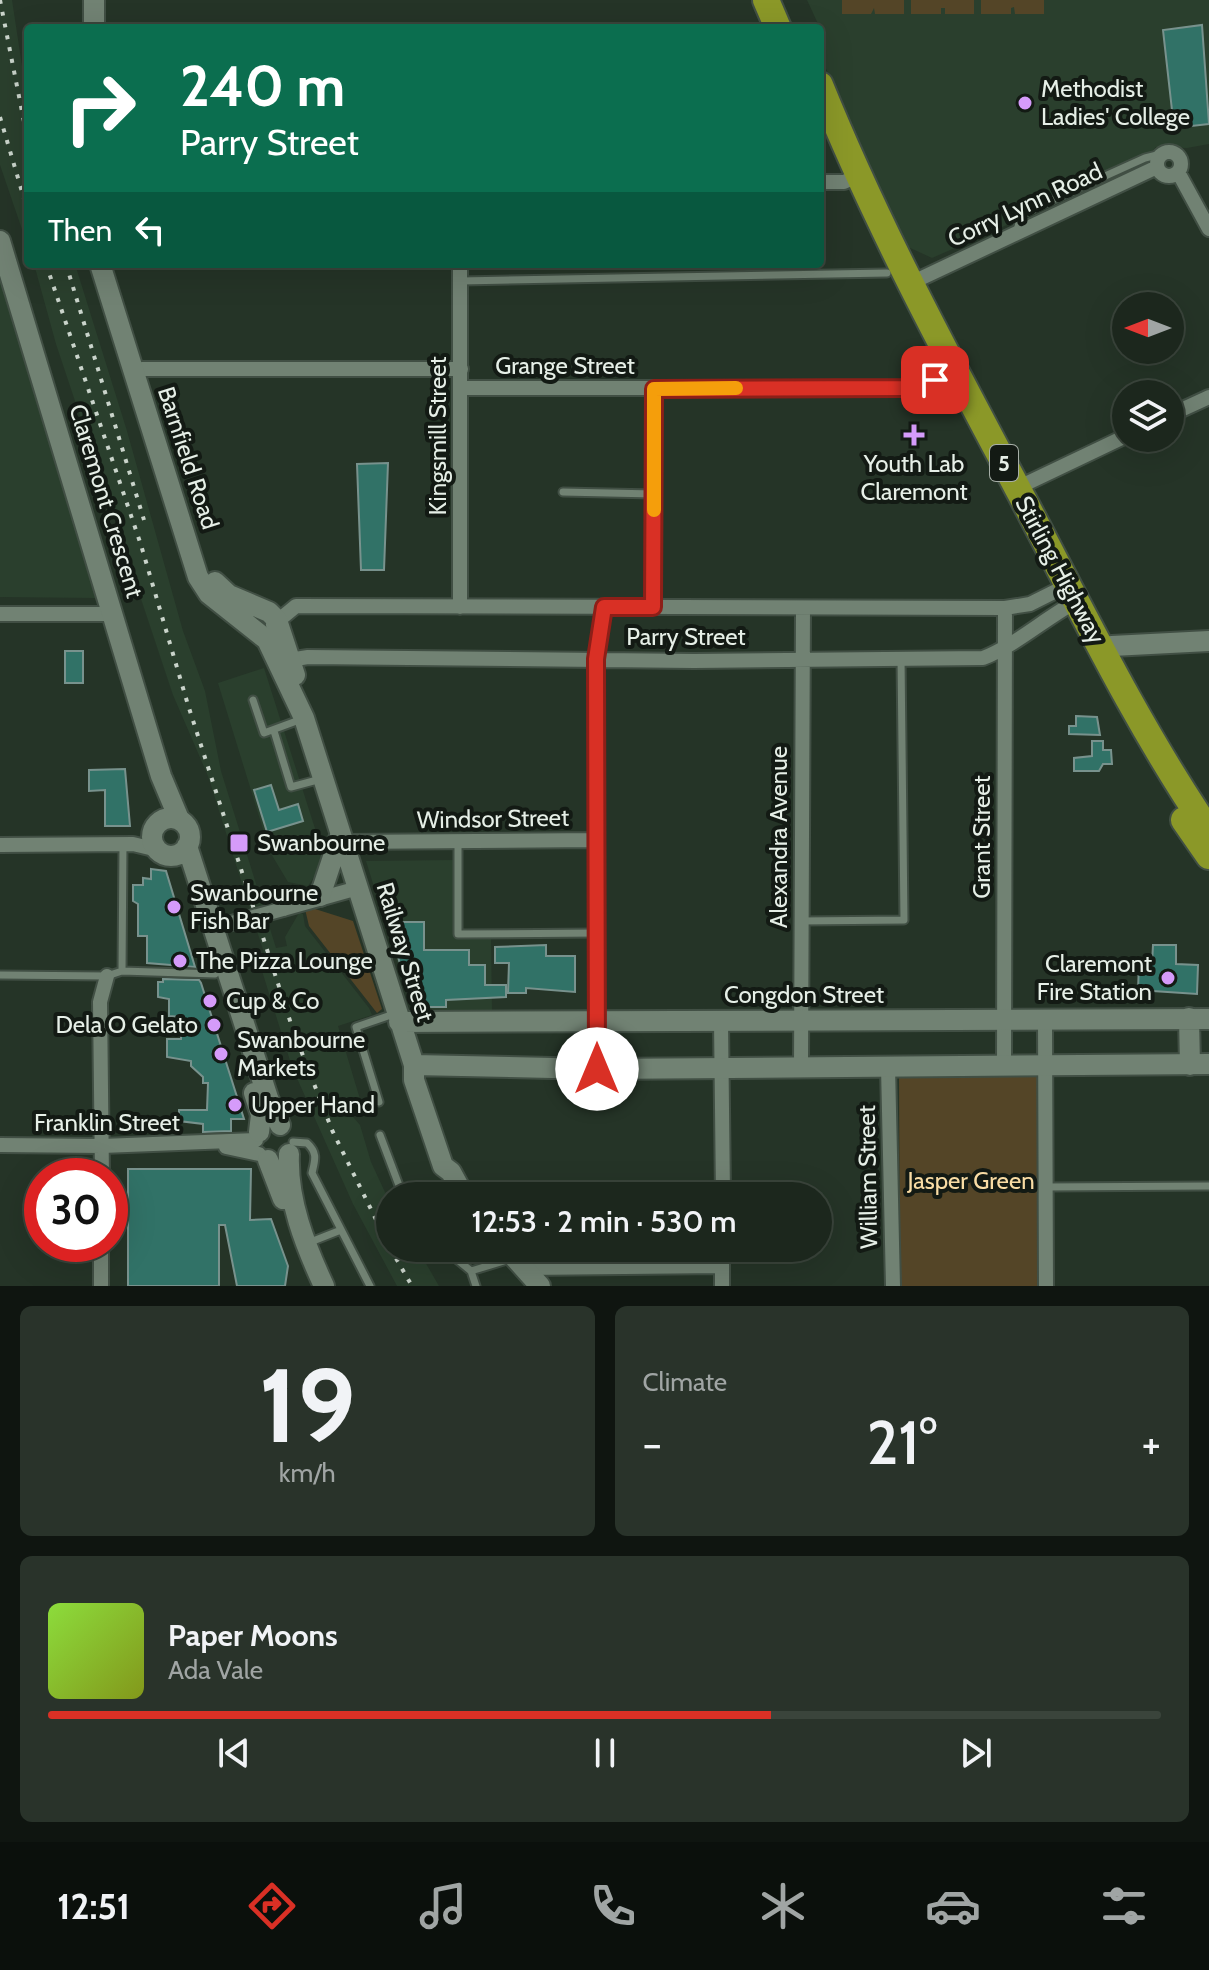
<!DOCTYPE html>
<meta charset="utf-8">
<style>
body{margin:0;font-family:Cabin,sans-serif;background:#29332a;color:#f1f3f6;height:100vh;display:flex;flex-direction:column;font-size:30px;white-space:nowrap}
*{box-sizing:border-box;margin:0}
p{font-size:26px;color:#a0a5a4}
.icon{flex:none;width:44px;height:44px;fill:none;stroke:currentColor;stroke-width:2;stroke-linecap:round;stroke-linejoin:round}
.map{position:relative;height:1286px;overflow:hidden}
.drawer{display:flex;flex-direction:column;gap:20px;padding:20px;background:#0f1510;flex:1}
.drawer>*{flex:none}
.banner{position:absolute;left:24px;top:24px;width:800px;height:244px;border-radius:8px;box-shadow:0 8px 32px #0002,0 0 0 2px #3a443b;background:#0b6e4f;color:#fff;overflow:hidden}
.needle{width:52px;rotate:270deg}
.fabs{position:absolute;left:1112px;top:292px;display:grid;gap:16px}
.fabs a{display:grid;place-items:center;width:72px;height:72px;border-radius:50%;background:#1c271d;box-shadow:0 8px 32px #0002,0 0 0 2px #3a443b;font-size:40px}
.speed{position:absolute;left:24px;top:1158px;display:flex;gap:16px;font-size:40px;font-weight:700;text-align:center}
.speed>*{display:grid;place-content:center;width:104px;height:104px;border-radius:50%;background:#1c271d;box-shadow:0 8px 32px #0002,0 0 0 2px #3a443b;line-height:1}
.speed .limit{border:12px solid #d22;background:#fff;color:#111}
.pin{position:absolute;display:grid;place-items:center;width:68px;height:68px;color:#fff;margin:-34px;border-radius:16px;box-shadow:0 4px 12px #0006}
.me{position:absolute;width:88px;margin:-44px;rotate:0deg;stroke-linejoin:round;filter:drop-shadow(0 0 6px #0008)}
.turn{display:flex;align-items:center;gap:28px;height:168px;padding:0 24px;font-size:36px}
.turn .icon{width:104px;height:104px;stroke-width:2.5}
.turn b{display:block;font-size:56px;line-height:68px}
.then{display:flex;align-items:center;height:76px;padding:0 24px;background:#0003;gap:16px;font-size:30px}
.big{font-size:60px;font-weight:600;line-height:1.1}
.drawer .widget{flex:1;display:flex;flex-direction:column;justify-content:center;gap:12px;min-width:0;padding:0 28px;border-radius:12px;background:#29332a}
.drawer .dial{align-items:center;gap:0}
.dial b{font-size:104px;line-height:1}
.song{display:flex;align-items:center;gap:24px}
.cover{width:96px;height:96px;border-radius:12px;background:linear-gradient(135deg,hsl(90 70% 55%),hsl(70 70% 35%))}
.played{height:8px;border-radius:4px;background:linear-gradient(90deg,#d93025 65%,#3a443b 65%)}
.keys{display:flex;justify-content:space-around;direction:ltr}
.heat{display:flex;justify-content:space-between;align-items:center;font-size:44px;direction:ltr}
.drawer .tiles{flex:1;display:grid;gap:20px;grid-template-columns:1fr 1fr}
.widget:last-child{grid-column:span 2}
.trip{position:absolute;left:376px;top:1182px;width:456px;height:80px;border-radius:40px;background:#1c271d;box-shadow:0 8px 32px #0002,0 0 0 2px #3a443b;font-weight:600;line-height:80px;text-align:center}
.dock{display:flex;height:128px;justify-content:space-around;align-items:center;background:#0b100c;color:#a0a5a4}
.dock .icon{width:56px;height:56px}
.dock .on{color:#d93025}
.dock b{font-size:36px;color:#f1f3f6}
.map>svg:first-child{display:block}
.built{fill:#2a3f2d}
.green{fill:#544527}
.building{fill:#317267;stroke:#78928d;stroke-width:2}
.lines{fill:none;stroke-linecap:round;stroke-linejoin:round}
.lane-casing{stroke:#414f44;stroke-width:11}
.street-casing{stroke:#414f44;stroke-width:18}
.secondary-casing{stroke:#414f44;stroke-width:24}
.highway-casing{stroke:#414f44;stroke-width:30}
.lane{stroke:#718273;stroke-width:7}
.street{stroke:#718273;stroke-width:14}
.secondary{stroke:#718273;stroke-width:20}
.highway{stroke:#8b9828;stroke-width:26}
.rail{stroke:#cad4cb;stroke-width:4;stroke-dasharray:4 8;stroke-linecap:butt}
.street-bridge-casing{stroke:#414f44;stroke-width:18;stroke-linecap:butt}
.street-bridge{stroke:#718273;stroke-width:14}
.route-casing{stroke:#8d1f18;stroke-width:20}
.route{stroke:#d93025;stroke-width:14}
.slow{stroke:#f59e0b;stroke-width:14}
.poi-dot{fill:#d59bfa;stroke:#131a14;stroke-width:3}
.labels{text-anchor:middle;stroke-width:8;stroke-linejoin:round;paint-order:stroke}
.shield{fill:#131a14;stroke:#a7afa8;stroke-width:2}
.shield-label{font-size:22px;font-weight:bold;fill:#e6efe7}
.poi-label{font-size:24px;fill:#e6efe7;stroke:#131a14;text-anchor:start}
.street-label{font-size:24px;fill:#e6efe7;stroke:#131a14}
.park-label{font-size:24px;fill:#f9dca4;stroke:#131a14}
</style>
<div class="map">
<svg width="1209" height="1286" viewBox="0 0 1209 1286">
<rect width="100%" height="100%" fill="#253427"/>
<path class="built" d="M 0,0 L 12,0 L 28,105 L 28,247 L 0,165 Z
M 807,0 L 1209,0 L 1209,144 L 1187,148 L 1156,147 L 1136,168 L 932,258 L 906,246 L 823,62 L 820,28 Z
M 34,264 L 75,264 L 127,431 L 183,631 L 205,691 L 221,771 L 276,948 L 287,946 L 285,937 L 299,913 L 303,914 L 305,926 L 369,1008 L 372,1015 L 338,1026 L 360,1099 L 366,1101 L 353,1117 L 360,1125 L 371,1162 L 390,1203 L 390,1248 L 417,1248 L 439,1286 L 397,1286 L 353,1204 L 292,1067 L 257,955 L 264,953 L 208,776 L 173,695 L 56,344 Z
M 0,273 L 96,598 L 0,597 Z
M 264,668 L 325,860 L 308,886 L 288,882 L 270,852 L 218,683 Z
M 454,860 L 454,936 L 491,937 L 492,1011 L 412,1009 L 366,861 Z"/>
<path class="green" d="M 842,0 L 904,0 L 904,14 L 875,14 L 874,8 L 871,14 L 842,14 Z
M 911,0 L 974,0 L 974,14 L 945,14 L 945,8 L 941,8 L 941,14 L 911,14 Z
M 981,0 L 1044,0 L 1044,14 L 1015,14 L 1014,7 L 1011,8 L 1011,14 L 981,14 Z
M 312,908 L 353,921 L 382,1009 L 377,1013 L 309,926 L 305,909 Z
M 1041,1074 L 1042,1286 L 900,1286 L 899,1075 Z"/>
<path class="building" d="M 1202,25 L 1209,124 L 1174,128 L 1163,30 Z
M 388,463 L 384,570 L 361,570 L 357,464 Z
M 65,651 L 83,651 L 83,683 L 65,683 Z
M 1076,716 L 1097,717 L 1100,735 L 1069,734 L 1069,726 L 1076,726 Z
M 1092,741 L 1103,741 L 1103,750 L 1111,750 L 1112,764 L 1103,764 L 1099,771 L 1074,771 L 1074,758 L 1092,756 Z
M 125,769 L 130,826 L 105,826 L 105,790 L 89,791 L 89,770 Z
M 271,785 L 279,810 L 298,804 L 303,821 L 267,832 L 254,790 Z
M 151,869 L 166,871 L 195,967 L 147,963 L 147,936 L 138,936 L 138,904 L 133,901 L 133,885 L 143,885 L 143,878 L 151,879 Z
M 389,922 L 424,922 L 424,950 L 469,950 L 469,965 L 485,965 L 485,985 L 506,985 L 506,997 L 446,1000 L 446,1007 L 412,1007 L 392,935 L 389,935 Z
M 546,945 L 546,956 L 575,956 L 575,992 L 526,988 L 526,993 L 508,993 L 509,963 L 495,963 L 495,947 Z
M 1153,945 L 1176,945 L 1176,964 L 1198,965 L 1197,994 L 1138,990 L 1139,964 L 1152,964 Z
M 163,979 L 199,980 L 201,983 L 244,1119 L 231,1119 L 231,1131 L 203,1132 L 203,1124 L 179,1121 L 179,1110 L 207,1110 L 208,1083 L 203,1083 L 203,1077 L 191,1066 L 191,1061 L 167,1057 L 167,1039 L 181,1039 L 182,1017 L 169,1016 L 169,999 L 158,997 L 158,982 L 163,982 Z
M 128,1169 L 251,1169 L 250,1220 L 271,1219 L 288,1266 L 285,1286 L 237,1286 L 225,1225 L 219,1225 L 219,1286 L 128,1286 Z"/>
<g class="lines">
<defs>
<path id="lane" d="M 1017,231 L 1021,214 L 1145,158 L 1161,154
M 461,281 L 887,273
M 563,492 L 654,494
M 653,607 L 654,389
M 253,700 L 264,733 L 302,719
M 274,731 L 291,787 L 321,779
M 458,841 L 458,934 L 597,933
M 801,921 L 904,920 L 901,658
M 122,971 L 123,845
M 0,975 L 107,976 L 122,971 L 215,974
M 379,1102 L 356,1027 L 394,1014
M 380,1135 L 403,1196
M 293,1142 L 307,1143 C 318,1153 315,1160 312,1173 L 370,1286
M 1046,1187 L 1209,1186
M 308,1243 L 341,1230
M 443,1248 L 471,1271 L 510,1259
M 471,1271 L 476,1286"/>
<path id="street" d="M1157 164a12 12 0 1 1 24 0a12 12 0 1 1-24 0Z
M 1178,172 L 1209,229
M 820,182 L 844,182 L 857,176
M 911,283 L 1157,167
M 142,369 L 461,369
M 461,388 L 906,388 L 955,371
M 1170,415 L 1209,397
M 1017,488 L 1126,436
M 460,607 L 460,264
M 0,614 L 113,614
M 273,625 L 296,606 L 1005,608 L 1030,604 L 1068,585
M 283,661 L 308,657 L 694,661 L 983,658 C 1016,645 1044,619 1077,601
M 342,842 L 596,840
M 0,845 L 133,844 L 158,850
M 283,909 L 358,888
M 1045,1020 L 1046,1286
M 721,1021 L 723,1196
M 1004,1066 L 1005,608
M 801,1067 L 803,608
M 888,1067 L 893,1286
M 597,1069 L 596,659 L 604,607
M 0,1145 L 102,1146 L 256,1140
M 226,1147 L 259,1154
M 102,1176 L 100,1002 L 107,976
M 525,1268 L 722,1266
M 101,1286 L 101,1244
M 722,1286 L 722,1248"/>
<path id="secondary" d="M 94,0 L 94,28
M 0,241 L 161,776 L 179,819
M 100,264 L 198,577 L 209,594 L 267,640 L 304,718 L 414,1065 L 414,1080 L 443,1166 L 451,1172 L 464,1196
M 215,582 L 229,595 L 269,612 L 277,620 L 295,675
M 1103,651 L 1112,646 L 1209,641
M152 837a19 19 0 1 1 38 0a19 19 0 1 1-38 0Z
M 187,846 L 268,1098 L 280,1125
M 320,896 L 340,836
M 1189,1018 L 1190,1065
M 399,1022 L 1209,1019
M 414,1065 L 597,1069 L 1209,1064
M 254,1093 L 261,1115 L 259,1132
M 289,1154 C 287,1200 305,1245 324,1286
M 268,1160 L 283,1199
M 506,1248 L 540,1286"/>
<path id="highway" d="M 766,0 L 778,28
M 820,85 C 877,226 949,359 1020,493 C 1080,607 1136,724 1209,831
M 1184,820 L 1209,856"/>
</defs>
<use href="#lane" class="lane-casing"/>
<use href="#street" class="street-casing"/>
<use href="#secondary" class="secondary-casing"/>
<use href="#highway" class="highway-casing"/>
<use href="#lane" class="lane"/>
<use href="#street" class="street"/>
<use href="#secondary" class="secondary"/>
<use href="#highway" class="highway"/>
<path class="rail" d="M 0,0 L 28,142
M 0,117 L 28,212
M 46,264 L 141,545 L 188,705 L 293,1030 L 332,1130 L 390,1248
M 66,264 L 144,520
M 390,1248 L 412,1286"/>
<defs>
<path id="street-bridge" d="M 228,924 L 283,909"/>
</defs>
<use href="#street-bridge" class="street-bridge-casing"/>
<use href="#street-bridge" class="street-bridge"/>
</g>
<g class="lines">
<defs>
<path id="route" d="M 597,1069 L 596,659 L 604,607 L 653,607 L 654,389 L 906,388 L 935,380"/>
</defs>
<use href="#route" class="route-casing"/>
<use href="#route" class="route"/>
<path class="slow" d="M 654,510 L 654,389 L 736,388"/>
</g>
<g class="poi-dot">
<circle cx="1025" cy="103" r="8"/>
<path d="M910 423h8v8h8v8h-8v8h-8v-8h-8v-8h8z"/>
<rect x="229" y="833" width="20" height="20" rx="4"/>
<circle cx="174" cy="907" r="8"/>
<circle cx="180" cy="961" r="8"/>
<circle cx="1168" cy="978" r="8"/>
<circle cx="210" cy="1001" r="8"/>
<circle cx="214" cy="1025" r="8"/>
<circle cx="221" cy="1054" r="8"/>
<circle cx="235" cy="1105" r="8"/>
</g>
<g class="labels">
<rect class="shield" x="990" y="445" width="28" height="36" rx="6"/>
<g class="shield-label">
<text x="1004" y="471">5</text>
</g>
<g class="poi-label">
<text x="1041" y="97">Methodist<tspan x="1041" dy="28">Ladies' College</tspan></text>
<text x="914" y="472" text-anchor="middle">Youth Lab<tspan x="914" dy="28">Claremont</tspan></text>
<text x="257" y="851">Swanbourne</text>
<text x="190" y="901">Swanbourne<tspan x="190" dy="28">Fish Bar</tspan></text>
<text x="196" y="969">The Pizza Lounge</text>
<text x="1152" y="972" text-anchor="end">Claremont<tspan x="1152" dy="28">Fire Station</tspan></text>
<text x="226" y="1009">Cup &amp; Co</text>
<text x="198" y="1033" text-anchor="end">Dela O Gelato</text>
<text x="237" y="1048">Swanbourne<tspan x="237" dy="28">Markets</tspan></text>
<text x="251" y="1113">Upper Hand</text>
</g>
<g class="street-label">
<text transform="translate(1025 205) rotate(-25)" y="8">Corry Lynn Road</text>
<text x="565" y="374">Grange Street</text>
<text transform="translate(438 436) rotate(-90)" y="8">Kingsmill Street</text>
<text transform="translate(188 458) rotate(72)" y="8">Barnfield Road</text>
<text transform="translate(106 501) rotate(73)" y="8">Claremont Crescent</text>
<text transform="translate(1060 570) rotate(62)" y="8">Stirling Highway</text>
<text x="686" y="645">Parry Street</text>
<text transform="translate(493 819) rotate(-1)" y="8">Windsor Street</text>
<text transform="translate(779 837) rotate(-90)" y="8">Alexandra Avenue</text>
<text transform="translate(982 837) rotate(-90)" y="8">Grant Street</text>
<text transform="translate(405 952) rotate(73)" y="8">Railway Street</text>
<text x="804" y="1003">Congdon Street</text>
<text x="107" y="1131">Franklin Street</text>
<text transform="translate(868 1177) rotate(-91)" y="8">William Street</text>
</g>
<g class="park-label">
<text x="971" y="1189">Jasper Green</text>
</g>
</g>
</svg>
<div class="fabs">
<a><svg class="needle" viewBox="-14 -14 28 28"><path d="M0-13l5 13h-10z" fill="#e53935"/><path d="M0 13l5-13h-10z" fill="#a0a5a4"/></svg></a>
<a><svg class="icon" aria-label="layers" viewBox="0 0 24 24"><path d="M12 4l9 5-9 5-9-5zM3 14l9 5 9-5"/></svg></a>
</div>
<div class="speed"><div class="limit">30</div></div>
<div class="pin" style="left:935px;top:380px;background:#d93025"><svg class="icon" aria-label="arrive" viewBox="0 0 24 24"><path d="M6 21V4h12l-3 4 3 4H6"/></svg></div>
<svg class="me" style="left:597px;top:1069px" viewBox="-20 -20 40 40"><circle r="19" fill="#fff"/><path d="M0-13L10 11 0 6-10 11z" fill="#d93025"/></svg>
<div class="trip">12:53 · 2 min · 530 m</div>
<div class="banner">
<div class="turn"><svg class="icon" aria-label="right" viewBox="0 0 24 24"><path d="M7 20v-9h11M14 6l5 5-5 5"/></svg><div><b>240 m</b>Parry Street</div></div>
<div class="then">Then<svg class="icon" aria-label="left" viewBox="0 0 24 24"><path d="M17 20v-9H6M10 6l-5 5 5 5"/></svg></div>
</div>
</div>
<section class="drawer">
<div class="tiles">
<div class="widget dial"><b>19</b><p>km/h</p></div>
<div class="widget"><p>Climate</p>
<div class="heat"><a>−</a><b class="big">21°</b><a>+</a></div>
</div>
<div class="widget">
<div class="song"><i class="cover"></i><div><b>Paper Moons</b><p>Ada Vale</p></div></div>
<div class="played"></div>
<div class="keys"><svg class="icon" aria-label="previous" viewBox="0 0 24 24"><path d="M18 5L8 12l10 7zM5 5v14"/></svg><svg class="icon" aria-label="pause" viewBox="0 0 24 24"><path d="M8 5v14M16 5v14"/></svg><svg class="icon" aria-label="next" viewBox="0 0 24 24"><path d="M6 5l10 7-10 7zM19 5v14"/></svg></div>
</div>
</div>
</section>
<nav class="dock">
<b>12:51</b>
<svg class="icon on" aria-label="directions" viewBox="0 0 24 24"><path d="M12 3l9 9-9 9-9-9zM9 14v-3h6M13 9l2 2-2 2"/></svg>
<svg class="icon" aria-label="music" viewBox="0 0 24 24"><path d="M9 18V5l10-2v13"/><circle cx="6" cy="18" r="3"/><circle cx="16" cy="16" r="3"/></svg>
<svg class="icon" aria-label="phone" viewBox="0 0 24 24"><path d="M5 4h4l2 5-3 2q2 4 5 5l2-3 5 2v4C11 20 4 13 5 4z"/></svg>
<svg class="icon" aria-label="climate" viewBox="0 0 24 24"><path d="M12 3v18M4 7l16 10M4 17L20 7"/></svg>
<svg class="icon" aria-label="car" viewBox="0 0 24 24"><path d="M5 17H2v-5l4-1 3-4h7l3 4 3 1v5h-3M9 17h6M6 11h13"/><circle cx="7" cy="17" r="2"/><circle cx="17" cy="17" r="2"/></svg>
<svg class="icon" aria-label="filters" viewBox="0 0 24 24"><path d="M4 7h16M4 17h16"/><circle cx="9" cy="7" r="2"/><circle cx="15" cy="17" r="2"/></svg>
</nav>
